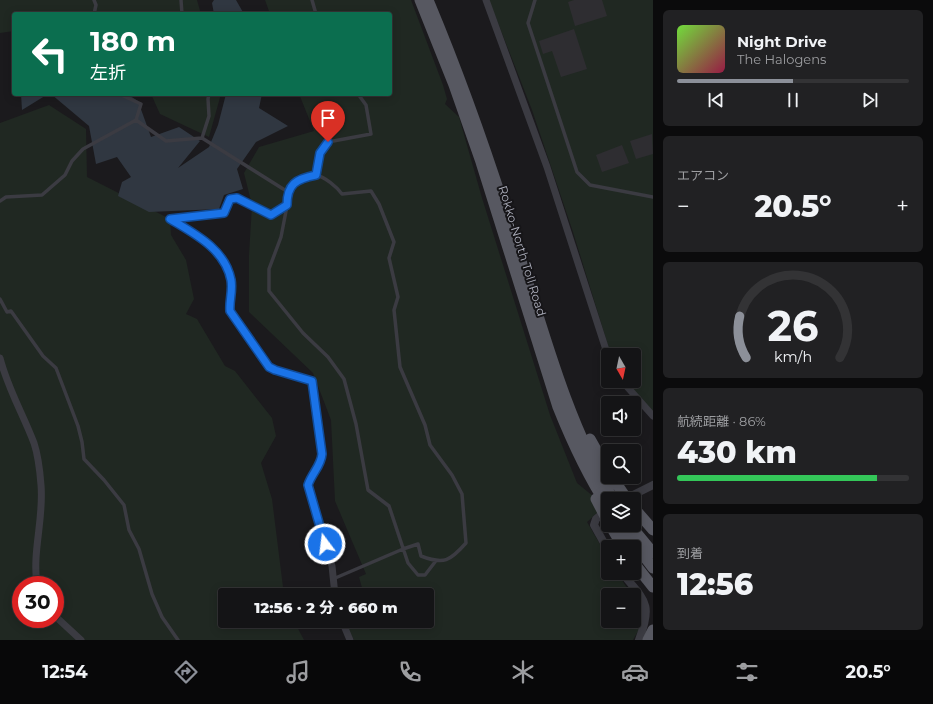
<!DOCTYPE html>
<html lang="ja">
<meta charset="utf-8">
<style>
body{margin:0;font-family:Montserrat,"Noto Sans JP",sans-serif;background:#212123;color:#f1f3f6;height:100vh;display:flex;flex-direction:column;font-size:15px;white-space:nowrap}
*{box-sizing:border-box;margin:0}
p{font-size:13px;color:#9d9ea1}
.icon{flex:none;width:22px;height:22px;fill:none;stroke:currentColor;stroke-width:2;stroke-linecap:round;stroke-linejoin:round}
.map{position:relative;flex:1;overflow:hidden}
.sheet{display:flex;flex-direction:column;gap:10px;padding:10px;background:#0b0b0c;width:280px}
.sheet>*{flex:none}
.hud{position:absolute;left:12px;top:12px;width:380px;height:84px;border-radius:4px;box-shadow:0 2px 10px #0003,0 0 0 1px #333335;background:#0b6e4f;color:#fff;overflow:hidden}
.needle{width:26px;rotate:171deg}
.fabs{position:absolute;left:601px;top:348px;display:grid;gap:8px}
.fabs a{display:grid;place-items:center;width:40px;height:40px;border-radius:4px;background:#141416;box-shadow:0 2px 10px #0003,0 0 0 1px #333335;font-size:20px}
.speed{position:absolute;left:12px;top:576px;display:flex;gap:8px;font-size:20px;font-weight:700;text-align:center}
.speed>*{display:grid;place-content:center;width:52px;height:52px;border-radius:50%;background:#141416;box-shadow:0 2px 10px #0003,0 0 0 1px #333335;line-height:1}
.speed .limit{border:6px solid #d22;background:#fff;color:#111}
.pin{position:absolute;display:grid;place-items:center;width:34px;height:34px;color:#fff;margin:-41px -17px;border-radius:50% 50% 50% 0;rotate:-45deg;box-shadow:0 0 4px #0007}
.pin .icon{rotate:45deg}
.me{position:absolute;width:44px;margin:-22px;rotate:345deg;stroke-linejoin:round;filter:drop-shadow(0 0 3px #0008)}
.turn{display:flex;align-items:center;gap:14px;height:84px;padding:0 12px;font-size:18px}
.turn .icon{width:52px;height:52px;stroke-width:2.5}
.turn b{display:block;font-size:28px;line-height:34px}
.big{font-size:30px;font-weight:800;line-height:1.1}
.sheet .widget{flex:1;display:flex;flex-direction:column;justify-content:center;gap:6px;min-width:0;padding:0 14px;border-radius:6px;background:#212123}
.sheet .dial{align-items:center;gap:0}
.dial svg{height:104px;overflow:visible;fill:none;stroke:#333335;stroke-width:7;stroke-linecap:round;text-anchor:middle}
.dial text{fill:#f1f3f6;stroke:none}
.song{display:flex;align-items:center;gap:12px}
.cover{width:48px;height:48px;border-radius:6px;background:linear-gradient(135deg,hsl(100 70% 55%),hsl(340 70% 35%))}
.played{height:4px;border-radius:2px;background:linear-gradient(90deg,#8c9099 50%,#333335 50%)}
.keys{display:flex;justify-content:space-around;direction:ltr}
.heat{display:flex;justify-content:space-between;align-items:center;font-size:22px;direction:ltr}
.charge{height:6px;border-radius:3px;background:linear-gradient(90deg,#34c759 86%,#333335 0)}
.trip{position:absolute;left:218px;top:588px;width:216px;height:40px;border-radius:4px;background:#141416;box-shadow:0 2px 10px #0003,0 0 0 1px #333335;font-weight:800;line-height:40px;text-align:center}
.tab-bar{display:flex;height:64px;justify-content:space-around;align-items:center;background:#080809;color:#9d9ea1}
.tab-bar .icon{width:28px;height:28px}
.tab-bar .on{color:#8c9099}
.tab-bar b{font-size:18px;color:#f1f3f6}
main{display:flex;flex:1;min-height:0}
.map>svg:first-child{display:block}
.green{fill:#202822;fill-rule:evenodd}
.water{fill:#303741}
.building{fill:#2e2d31}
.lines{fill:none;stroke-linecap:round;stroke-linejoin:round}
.service{stroke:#3b3b42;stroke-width:3.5}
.minor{stroke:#3b3b42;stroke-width:7}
.tertiary{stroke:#3b3b42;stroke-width:8}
.primary{stroke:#575861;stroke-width:11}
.route-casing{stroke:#114b97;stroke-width:10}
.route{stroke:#1a73e8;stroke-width:7}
.labels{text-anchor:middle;stroke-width:4;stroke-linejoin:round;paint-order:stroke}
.street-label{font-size:12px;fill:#adafbc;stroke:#161518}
</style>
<main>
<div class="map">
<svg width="653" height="640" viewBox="0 0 653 640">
<rect width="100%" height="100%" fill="#1b1a1d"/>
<path class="green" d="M 0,0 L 197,0 L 201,14 L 14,14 L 14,31 L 0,33 Z
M 265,0 L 411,0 L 443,85 L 447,99 L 445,104 L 459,117 L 482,198 L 550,415 L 577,483 L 599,501 L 603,508 L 587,522 L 608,558 L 608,573 L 617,573 L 632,595 L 608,595 L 608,621 L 634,621 L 634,598 L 642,607 L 641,626 L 633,640 L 354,640 L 347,627 L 352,621 L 427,621 L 427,595 L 364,595 L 359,577 L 366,574 L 335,501 L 331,420 L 313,373 L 249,312 L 249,255 L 252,205 L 244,173 L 259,147 L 314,131 L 299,94 L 390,94 L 390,14 L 270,14 Z
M 489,0 L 653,0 L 653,413 L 625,381 L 634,381 L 634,355 L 611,355 L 573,232 L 532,110 Z
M 151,94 L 221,94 L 209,137 L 160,114 Z
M 49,105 L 86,129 L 87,177 L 170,219 L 171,235 L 186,260 L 194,299 L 186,314 L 197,319 L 225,366 L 235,371 L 272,418 L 276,436 L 261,463 L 272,499 L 284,595 L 225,595 L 225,621 L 294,621 L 304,640 L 0,640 L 0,123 ZM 21,585 L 55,585 L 55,619 L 21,619 Z"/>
<path class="water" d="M 214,0 L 236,0 L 244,14 L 214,14 L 212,3 Z
M 21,94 L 48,94 L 22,110 Z
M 51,94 L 127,94 L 138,101 L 151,137 L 179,127 L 200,141 L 178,168 L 209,147 L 218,125 L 226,94 L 262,94 L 259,108 L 288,126 L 256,142 L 237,169 L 243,189 L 224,195 L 219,209 L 149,212 L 118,196 L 122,182 L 131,177 L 117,157 L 96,164 L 89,126 Z"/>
<path class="building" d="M 574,0 L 602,0 L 607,16 L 575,26 L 568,2 Z
M 574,29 L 587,69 L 561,77 L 552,51 L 543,54 L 539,41 Z
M 652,134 L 653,154 L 636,159 L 630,141 Z
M 622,145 L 629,163 L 602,172 L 596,155 Z"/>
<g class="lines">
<path class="service" d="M 94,0 L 96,5 L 94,14
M 181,0 L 182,14
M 312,0 L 316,14
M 535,0 L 528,23 L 577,172 L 590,185 L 653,197
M 119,94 L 141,104 L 136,120 L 166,141 L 202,138 L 209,116 L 208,99 L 209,94
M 202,138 L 288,192
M 316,175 L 320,153 L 328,142 L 371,134 L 366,105 L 358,94
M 0,201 L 6,197 L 42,195 L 65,175 L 72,161 L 83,149 L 136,120
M 287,206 L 281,237 L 269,269 L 269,291 L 303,333 L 328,357 L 344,379 L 356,424 L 368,490 L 389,506 L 408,563 L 418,575 L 425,575 L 435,562
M 202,239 L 170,219 L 224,213 L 230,199 L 237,198 L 271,215 L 287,205 C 287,201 286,196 288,193 C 292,182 305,173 316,175 C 325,177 337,187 342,194 L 371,191 L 379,204 L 394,242 L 389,258 L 398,297 L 394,310 L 400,367 L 425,425 L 430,445 L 452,475 L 462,494 L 466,543 C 450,561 444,565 421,556 L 418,544 L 403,549 L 333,579
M 0,299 L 7,312 L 11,311 L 43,356 L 56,368 L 78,426 L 82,442 L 84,459 L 104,480 L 124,505 L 129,530 L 139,549 L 152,594 L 162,617 L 178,640"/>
<path class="minor" d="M 486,0 L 547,167 L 608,356
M 202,239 L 206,241 C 217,253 231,265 231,283 C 232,293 229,301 230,311 L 269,367 L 275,370 L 312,381 L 322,454 C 321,473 306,472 310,495 L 332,566 L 335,595
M 0,358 C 8,389 23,414 34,443 C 38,455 40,472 41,485 C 44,519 32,551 37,585
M 622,381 L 653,416
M 55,616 L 81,640
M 342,621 L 350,640"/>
<path class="tertiary" d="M 633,495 L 653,485
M 602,514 L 596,519 L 594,525 L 608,550
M 622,573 C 645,601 653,603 639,640"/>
<path class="primary" d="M 420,0 L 454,85 L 481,162 L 558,407 C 572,442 587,475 608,507
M 428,0 C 462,81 491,164 517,248 C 544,333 567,422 613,499
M 590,439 L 608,471
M 612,477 L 627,499
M 596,499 L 608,522
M 634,508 L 653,530
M 610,525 L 623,547
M 620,525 L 653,568
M 630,525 L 653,553
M 634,563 L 653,587
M 648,640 L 653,630"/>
</g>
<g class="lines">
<defs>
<path id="route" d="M 325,544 L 308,485 C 312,473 321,466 322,454 L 312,381 L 275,370 L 269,367 L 230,311 C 229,301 233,291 231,280 C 225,249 195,234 170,219 L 224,213 L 230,199 L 237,198 L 271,215 L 287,205 C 287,184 296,179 316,175 L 320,153 L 328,142"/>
</defs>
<use href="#route" class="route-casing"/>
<use href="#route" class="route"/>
</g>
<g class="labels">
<g class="street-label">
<text transform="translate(522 251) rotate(73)" y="4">Rokko-North Toll Road</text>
</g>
</g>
</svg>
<div class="fabs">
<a><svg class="needle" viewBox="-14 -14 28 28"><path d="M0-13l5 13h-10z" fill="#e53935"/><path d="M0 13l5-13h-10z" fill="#9d9ea1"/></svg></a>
<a><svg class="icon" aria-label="sound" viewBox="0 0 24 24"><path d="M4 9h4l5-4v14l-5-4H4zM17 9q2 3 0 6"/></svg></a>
<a><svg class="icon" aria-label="search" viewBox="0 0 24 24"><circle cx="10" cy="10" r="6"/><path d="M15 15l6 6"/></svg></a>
<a><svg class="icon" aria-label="layers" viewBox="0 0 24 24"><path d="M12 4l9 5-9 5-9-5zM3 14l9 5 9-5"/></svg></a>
<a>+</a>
<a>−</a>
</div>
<div class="speed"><div class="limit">30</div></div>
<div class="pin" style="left:328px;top:142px;background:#d93025"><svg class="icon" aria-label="arrive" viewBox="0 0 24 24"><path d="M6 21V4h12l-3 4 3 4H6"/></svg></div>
<svg class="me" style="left:325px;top:544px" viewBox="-20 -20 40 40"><circle r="17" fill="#1a73e8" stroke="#fff" stroke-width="3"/><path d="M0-11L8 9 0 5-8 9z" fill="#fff"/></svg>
<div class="trip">12:56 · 2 分 · 660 m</div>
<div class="hud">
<div class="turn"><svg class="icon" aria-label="left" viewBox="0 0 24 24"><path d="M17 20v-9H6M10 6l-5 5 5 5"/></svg><div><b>180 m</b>左折</div></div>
</div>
</div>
<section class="sheet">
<div class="widget">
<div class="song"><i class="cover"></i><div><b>Night Drive</b><p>The Halogens</p></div></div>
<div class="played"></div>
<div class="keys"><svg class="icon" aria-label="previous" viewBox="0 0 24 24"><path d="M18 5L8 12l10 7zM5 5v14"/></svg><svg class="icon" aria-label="pause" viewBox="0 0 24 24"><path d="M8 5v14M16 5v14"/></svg><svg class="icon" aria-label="next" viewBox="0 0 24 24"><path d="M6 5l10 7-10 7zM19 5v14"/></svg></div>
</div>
<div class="widget"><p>エアコン</p>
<div class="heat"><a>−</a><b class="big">20.5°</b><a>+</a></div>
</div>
<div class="widget dial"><svg viewBox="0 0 100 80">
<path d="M14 69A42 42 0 1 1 86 69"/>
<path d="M14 69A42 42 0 0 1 9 37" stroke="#8c9099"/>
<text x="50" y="56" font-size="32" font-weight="700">26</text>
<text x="50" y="72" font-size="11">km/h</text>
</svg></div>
<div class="widget"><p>航続距離 · 86%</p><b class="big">430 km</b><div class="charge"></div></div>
<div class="widget"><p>到着</p><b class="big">12:56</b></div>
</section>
</main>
<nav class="tab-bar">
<b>12:54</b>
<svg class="icon on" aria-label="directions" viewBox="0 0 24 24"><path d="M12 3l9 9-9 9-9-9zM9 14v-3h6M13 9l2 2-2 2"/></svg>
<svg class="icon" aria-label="music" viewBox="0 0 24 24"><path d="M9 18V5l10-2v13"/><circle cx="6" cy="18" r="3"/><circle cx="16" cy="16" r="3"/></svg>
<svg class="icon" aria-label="phone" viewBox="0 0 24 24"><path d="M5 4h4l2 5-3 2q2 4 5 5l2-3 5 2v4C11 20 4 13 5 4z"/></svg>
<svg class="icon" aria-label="climate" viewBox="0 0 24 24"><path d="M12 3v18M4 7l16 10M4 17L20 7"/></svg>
<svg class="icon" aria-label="car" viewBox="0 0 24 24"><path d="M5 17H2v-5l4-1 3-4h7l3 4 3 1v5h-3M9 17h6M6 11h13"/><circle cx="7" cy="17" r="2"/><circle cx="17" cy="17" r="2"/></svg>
<svg class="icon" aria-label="filters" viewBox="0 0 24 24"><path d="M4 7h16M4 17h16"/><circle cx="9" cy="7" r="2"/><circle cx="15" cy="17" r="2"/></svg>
<b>20.5°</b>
</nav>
